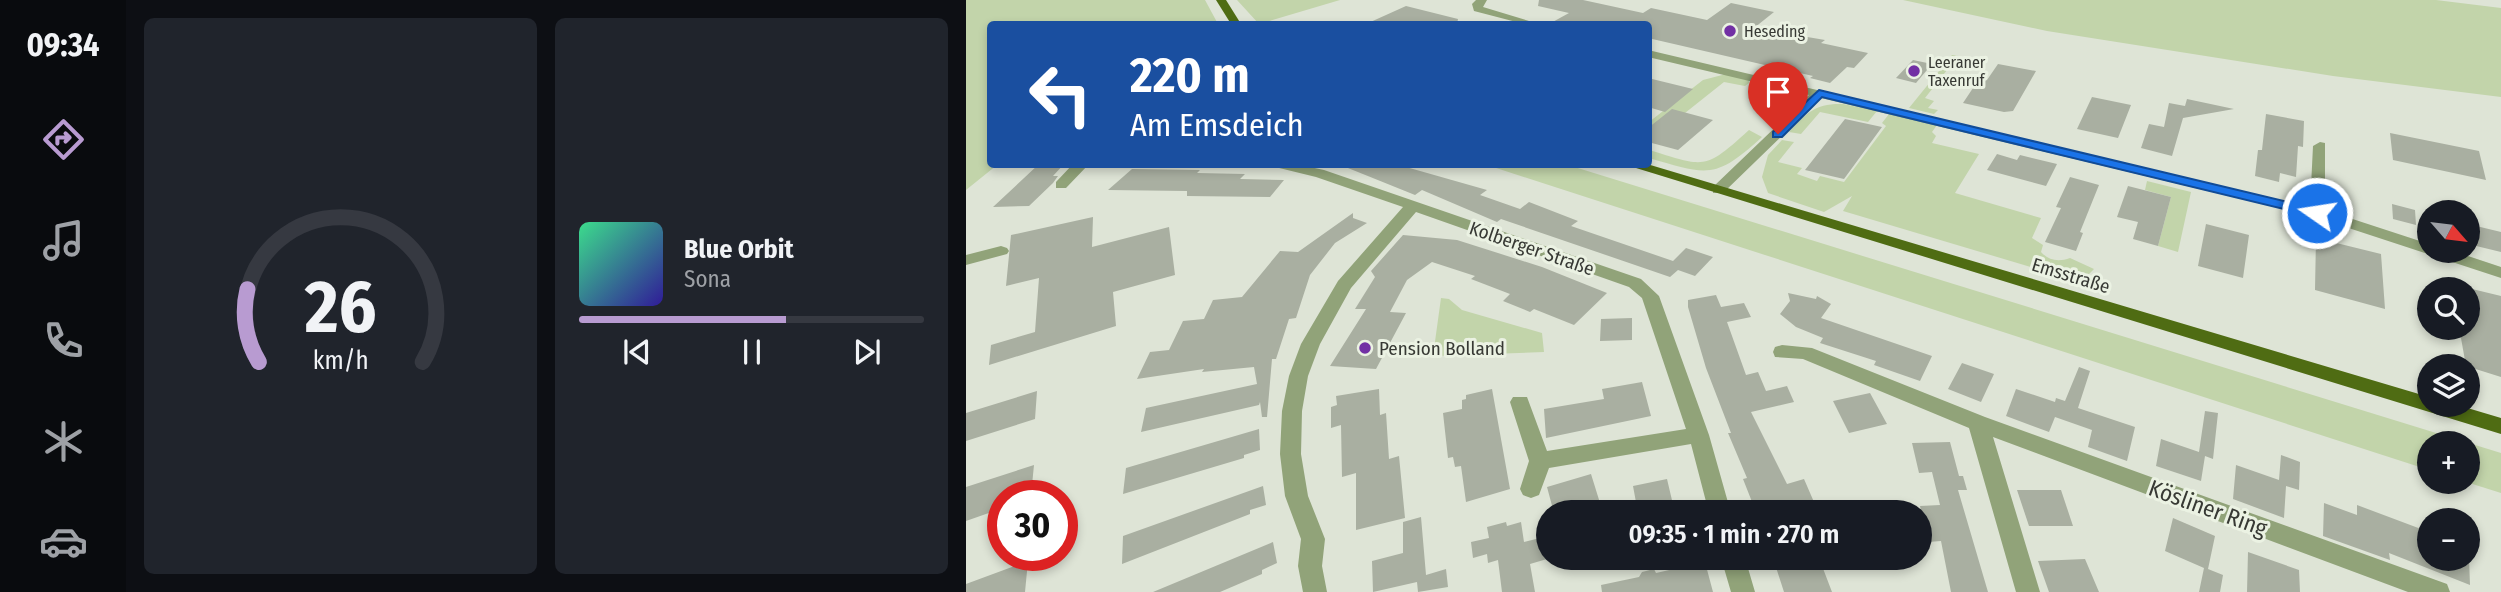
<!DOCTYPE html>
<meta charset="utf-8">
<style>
body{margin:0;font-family:"Fira Sans Condensed",sans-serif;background:#20242c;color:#f1f3f6;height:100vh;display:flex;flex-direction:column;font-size:26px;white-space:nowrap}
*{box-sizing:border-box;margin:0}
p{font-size:23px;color:#9ea1a6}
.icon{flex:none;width:38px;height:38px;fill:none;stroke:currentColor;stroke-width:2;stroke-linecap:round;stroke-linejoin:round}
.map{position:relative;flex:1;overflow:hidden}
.side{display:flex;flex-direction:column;gap:18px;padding:18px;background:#0d0f14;width:840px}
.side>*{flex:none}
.hud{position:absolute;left:21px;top:21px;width:665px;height:147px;border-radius:7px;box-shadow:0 4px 10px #0003;background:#1a4fa0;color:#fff;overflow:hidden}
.needle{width:46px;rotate:118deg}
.tools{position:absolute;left:1451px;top:200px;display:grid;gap:14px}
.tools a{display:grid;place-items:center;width:63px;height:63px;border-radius:50%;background:#171b24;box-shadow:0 4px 10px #0003;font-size:35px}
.speed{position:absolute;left:21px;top:480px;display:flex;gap:14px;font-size:35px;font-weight:700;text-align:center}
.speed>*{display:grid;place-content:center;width:91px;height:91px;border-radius:50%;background:#171b24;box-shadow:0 4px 10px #0003;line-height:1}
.speed .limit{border:10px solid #d22;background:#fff;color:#111}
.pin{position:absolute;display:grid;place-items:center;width:60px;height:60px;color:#fff;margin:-72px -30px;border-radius:50% 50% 50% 0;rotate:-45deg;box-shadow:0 0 7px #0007}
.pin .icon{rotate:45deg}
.me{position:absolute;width:77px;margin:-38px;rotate:283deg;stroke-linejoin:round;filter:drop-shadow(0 0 5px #0008)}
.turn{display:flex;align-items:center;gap:24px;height:147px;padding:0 28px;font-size:32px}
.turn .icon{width:91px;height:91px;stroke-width:2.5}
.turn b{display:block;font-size:49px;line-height:60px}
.side .tile{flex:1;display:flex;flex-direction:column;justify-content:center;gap:10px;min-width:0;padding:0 24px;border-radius:10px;background:#20242c}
.side .dial{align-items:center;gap:0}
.dial svg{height:182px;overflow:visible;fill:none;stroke:#363941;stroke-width:7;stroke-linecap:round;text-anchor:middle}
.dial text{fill:#f1f3f6;stroke:none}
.song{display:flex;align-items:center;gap:21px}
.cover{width:84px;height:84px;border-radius:10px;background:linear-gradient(135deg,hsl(150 70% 55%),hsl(250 70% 35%))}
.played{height:7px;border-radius:4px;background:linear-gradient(90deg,#b89bd1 60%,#363941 60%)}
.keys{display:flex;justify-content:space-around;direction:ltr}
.side .tiles{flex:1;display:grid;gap:18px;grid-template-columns:repeat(2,1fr)}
.trip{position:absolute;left:570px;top:500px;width:396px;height:70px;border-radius:35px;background:#171b24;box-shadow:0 4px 10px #0003;font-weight:600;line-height:70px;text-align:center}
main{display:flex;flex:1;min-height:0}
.tabs{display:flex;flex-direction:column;width:126px;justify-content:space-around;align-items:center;background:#090b0e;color:#9ea1a6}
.tabs .icon{width:49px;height:49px}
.tabs .current{color:#b89bd1}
.tabs b{font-size:32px;color:#f1f3f6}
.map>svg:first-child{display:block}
.green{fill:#c2d4aa}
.building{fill:#a9afa1}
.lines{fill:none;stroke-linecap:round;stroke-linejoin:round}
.minor{fill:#91a379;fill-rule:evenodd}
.primary{fill:#4f6c13;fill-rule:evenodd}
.route{fill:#1a73e8;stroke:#114b97;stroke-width:2}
.poi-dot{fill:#7230a4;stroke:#ebf2e3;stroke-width:2.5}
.labels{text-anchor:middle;stroke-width:6;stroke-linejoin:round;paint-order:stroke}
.far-poi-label{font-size:16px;fill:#373934;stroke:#ebf2e3;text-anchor:start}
.street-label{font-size:19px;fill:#373934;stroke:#ebf2e3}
.poi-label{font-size:19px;fill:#373934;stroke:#ebf2e3;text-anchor:start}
.near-street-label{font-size:23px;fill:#373934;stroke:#ebf2e3}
</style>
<main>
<nav class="tabs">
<b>09:34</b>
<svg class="icon current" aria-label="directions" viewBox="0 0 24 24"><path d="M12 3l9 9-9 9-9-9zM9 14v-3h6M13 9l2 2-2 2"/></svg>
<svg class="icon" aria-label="music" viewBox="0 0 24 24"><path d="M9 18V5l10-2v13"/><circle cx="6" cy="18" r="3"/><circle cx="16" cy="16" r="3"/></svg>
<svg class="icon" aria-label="phone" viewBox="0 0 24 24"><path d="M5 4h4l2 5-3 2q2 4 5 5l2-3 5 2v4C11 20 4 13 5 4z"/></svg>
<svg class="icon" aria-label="climate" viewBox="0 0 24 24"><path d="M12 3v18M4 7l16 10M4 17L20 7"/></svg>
<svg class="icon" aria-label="car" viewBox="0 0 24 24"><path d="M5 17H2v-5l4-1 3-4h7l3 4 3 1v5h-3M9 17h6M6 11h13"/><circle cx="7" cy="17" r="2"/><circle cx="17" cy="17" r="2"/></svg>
</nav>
<section class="side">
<div class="tiles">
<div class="tile dial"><svg viewBox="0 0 100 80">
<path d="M14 69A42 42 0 1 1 86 69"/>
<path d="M14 69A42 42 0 0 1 9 37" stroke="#b89bd1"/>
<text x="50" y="56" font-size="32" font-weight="700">26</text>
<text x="50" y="72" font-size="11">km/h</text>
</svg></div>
<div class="tile">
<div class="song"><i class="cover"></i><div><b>Blue Orbit</b><p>Sona</p></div></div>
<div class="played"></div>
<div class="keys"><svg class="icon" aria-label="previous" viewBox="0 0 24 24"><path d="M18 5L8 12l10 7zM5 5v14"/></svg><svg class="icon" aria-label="pause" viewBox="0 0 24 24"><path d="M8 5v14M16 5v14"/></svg><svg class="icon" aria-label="next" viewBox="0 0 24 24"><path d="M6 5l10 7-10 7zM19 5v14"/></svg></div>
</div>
</div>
</section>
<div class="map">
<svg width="1535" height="592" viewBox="0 0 1535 592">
<rect width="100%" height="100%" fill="#dee4d6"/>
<path class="green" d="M 0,0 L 239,0 L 252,24 L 24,24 L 24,164 L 31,165 L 0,190 Z
M 271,0 L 374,0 L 293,24 Z
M 937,0 L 1470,0 L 1535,8 L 1535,97 L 1367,76 L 1081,31 Z
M 986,55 L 992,56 L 959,98 L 968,101 L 962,108 L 972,110 L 968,114 L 943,108 Z
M 760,74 L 783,80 L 783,83 L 779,86 L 758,82 L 719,113 L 683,128 L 683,122 L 737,80 Z
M 810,89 L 828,95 L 830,103 C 824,113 815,123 804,119 L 811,102 L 808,102 Z
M 877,104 L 911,111 L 902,122 L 854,112 L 835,134 L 823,132 C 840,113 850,103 877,104 Z
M 923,114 L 971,125 L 966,132 L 970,136 L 966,143 L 1013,154 L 989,193 L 1075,218 L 1066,238 L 1077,245 L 1075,252 C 1083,261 1093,262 1104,258 L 1128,269 L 1115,282 L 877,211 L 886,196 L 858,212 L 802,193 L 796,177 L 802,155 L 816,140 L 828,142 L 812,162 L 836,168 L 831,174 L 851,181 L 854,176 L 878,182 L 920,126 L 916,123 Z
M 783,130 L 796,137 C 749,180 742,175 683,158 L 683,150 C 739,167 738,171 783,130 Z
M 521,165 L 602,165 L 1535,453 L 1535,493 L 1497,481 L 1502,481 L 1502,443 L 1463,443 L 1463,470 Z
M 1181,181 L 1225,192 L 1212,252 L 1192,246 L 1205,197 L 1179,190 Z
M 475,298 L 483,299 L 496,310 L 576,333 L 578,352 L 467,356 Z"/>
<path class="building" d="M 573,0 L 617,0 L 677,13 L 685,8 L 741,20 L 765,3 L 808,12 L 788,28 L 859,40 L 855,43 L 902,53 L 888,68 L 881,67 L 864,83 L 844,78 L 847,76 L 682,38 L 682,24 L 583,24 L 603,13 L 572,6 Z
M 440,6 L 492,19 L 491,24 L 400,24 Z
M 947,60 L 966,64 L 950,83 L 930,78 Z
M 1032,64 L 1070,71 L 1047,111 L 1038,112 L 997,103 L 1013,79 L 1021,80 Z
M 682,78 L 727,89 L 699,112 L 682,107 Z
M 1126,97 L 1165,105 L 1152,138 L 1111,129 Z
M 1221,99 L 1268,109 L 1217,118 L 1206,156 L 1175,148 L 1183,124 L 1198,127 L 1203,103 L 1219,106 Z
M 706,109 L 747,120 L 712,150 L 682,142 L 682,128 Z
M 1300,114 L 1338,121 L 1337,147 L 1332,146 L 1330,177 L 1314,173 L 1313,182 L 1289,176 L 1292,150 L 1296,150 Z
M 879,119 L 916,127 L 878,179 L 839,170 Z
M 1424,133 L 1513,151 L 1520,180 L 1427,160 Z
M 1031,154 L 1051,160 L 1054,155 L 1091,164 L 1080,186 L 1021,170 Z
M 73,164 L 98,164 L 87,176 L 92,176 L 87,183 L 63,206 L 27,207 Z
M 372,164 L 420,164 L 429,168 L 433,165 L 521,190 L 514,195 L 554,209 L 563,202 L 612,221 L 605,226 L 707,261 L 720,248 L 747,257 L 729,276 L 712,270 L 704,277 L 535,219 L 531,222 L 456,190 L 449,195 Z
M 166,169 L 234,170 L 231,173 L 279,174 L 274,179 L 318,180 L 304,197 L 221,196 L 221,191 L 142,190 Z
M 1104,177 L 1133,185 L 1114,232 L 1117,233 L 1110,251 L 1079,242 L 1095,208 L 1090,207 Z
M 1162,186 L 1205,197 L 1192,246 L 1167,239 L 1172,222 L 1151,217 Z
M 1426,204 L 1449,210 L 1450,225 L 1427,219 Z
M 387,213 L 387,218 L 401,223 L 369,243 L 344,275 L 330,318 L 323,319 L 310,359 L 306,359 L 301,417 L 296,417 L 294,402 L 293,405 L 175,432 L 180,408 L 291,384 L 288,367 L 236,372 L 238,369 L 171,379 L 184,352 L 203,350 L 217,321 L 238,319 L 247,300 L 276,297 L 314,251 L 332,252 Z
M 127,217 L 126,247 L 203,227 L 209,275 L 147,292 L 150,326 L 23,365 L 25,345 L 69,332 L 73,278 L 40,286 L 45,235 Z
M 1240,224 L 1283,235 L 1277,278 L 1232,266 Z
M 1502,224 L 1535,232 L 1535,252 L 1502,244 Z
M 437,235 L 491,240 L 576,267 L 641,293 L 608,325 L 568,309 L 564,312 L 537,301 L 544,294 L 505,279 L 509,276 L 466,262 L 441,280 L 424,312 L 440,313 L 410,369 L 364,366 L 400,309 L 389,309 L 409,277 L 405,271 Z
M 1350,238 L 1415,254 L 1419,309 L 1349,290 Z
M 1502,288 L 1535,296 L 1535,377 L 1500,366 L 1493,327 L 1502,327 Z
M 822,293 L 850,299 L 851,296 L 865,304 L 855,318 L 966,356 L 954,381 L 908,365 L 910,361 L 854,343 L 857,338 L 830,327 L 814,314 L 824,301 Z
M 750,295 L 755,307 L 778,303 L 785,317 L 761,322 L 780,375 L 792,372 L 800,391 L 821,386 L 828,402 L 785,412 L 821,484 L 838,479 L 851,509 L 814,513 L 811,507 L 790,512 L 777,479 L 781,478 L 762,433 L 765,433 L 740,368 L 722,307 L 722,300 Z
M 666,318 L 666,340 L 634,341 L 635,319 Z
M 996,363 L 1028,374 L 1015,402 L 982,389 Z
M 1113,367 L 1124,371 L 1112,408 L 1169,427 L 1161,461 L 1122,447 L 1126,430 L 1089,417 L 1083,432 L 1040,416 L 1050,389 L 1089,402 L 1090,398 L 1099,401 Z
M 676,382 L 685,416 L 580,438 L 578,409 L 638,399 L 636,389 Z
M 413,389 L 414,415 L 420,413 L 423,459 L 433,456 L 439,518 L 390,530 L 390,473 L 376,477 L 375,425 L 365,428 L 365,407 L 371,405 L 370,396 Z
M 526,389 L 544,489 L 500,502 L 495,466 L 489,467 L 487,457 L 482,458 L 477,413 L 496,409 L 496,400 L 500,399 L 500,395 Z
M 71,391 L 69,419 L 0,441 L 0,413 Z
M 904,393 L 921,424 L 883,433 L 867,401 Z
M 1239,411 L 1252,413 L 1247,459 L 1239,456 L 1235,481 L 1190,466 L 1195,439 L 1233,452 Z
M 293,429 L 294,450 L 278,455 L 278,458 L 157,494 L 160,468 Z
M 984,442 L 993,476 L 997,476 L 1001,490 L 992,490 L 1022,592 L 985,592 L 975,541 L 962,542 L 954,506 L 974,505 L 966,472 L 953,473 L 946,443 Z
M 1315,455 L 1334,462 L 1333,490 L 1320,486 L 1318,518 L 1267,499 L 1270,465 L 1313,480 Z
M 68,465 L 65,495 L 37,495 L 37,508 L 0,521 L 0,487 Z
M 625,474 L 634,503 L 602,513 L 588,513 L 581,487 Z
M 701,479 L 709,513 L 672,513 L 667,486 Z
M 297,486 L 300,505 L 284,510 L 284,514 L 156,564 L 157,536 Z
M 1051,490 L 1095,490 L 1107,526 L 1063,526 Z
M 1358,503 L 1391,515 L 1391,505 L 1463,532 L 1463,558 L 1503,558 L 1504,585 L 1423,553 L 1424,560 L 1357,536 Z
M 455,517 L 460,575 L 480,569 L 482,587 L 452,592 L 451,582 L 407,592 L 406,561 L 437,553 L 437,522 Z
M 1207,518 L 1249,536 L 1242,569 L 1257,575 L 1254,592 L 1233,592 L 1238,568 L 1199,551 Z
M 540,522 L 541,526 L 555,522 L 558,542 L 578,537 L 581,559 L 564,564 L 569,592 L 536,592 L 532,560 L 522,563 L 521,554 L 507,558 L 505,542 L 523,538 L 521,527 Z
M 307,542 L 311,563 L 296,570 L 296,574 L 254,592 L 187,592 Z
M 1282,552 L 1333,570 L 1334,592 L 1281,592 Z
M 807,558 L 853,558 L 866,592 L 818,592 Z
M 1119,559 L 1133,592 L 1083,592 L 1072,561 Z
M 62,561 L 59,592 L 0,592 L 0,584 Z
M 739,562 L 747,592 L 636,592 L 635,585 L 673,577 L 676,572 L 688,569 L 690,573 Z"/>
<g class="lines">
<path class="minor" d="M 510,0 L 521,0 L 517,7 L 573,24 L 558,24 L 508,11 L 506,4 Z
M 682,50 L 1344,207 L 1347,146 L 1354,142 L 1359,143 L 1359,210 L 1463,244 L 1463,250 L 1484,250 L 1535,267 L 1535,278 L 1346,216 L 855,98 L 757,193 L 747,193 L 747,187 L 843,95 L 682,57 Z
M 107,164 L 123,164 L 100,188 L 90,188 L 90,182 Z
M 297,164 L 330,164 L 358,170 L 675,279 L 693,296 L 743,435 L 765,513 L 743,513 L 725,444 L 583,468 L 573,495 L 565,498 L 557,495 L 554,489 L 563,461 L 544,402 L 547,397 L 561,397 L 581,451 L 720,429 L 676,298 L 663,287 L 450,212 L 385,288 L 354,344 L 342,376 L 336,411 L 335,454 L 342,496 L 359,539 L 356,566 L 361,592 L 337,592 L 332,566 L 335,539 L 319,496 L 314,454 L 316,411 L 323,376 L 335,344 L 372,281 L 437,207 L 350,177 Z
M 35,246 L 41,248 L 43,251 L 41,254 L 0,265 L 0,255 Z
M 816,345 L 846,348 L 1019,417 L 1481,584 L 1484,592 L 1442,592 L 1027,437 L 1074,592 L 1050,592 L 1003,428 L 837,359 L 809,357 L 807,352 L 809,347 Z
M 755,558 L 779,558 L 789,592 L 765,592 Z"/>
<path class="primary" d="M 250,0 L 260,0 L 275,24 L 265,24 Z
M 657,164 L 681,164 L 1463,397 L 1463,404 L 1488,404 L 1535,418 L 1535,434 Z"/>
</g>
<path class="route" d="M 853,90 L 1351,209 L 1358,213 L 1351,217 L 856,97 L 816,137 L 807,137 L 807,132 Z"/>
<g class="poi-dot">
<circle cx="764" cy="31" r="7"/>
<circle cx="948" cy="71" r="7"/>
<circle cx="399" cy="348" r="7"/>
</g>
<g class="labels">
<g class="far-poi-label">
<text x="778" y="37">Heseding</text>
<text x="962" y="68">Leeraner<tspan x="962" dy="18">Taxenruf</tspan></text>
</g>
<g class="street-label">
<text transform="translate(566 248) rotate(19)" y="7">Kolberger Straße</text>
<text transform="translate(1105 275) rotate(17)" y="7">Emsstraße</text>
</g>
<g class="poi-label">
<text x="413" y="355">Pension Bolland</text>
</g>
<g class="near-street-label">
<text transform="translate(1242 508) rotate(20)" y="8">Kösliner Ring</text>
</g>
</g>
</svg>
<div class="tools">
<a><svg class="needle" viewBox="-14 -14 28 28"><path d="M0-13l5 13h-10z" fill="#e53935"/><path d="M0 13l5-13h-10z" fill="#9ea1a6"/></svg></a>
<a><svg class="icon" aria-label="search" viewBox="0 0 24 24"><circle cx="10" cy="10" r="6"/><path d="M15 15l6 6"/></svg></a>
<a><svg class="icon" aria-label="layers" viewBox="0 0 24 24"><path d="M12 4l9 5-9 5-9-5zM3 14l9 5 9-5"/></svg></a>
<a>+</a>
<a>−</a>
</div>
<div class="speed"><div class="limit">30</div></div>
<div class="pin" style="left:812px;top:134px;background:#d93025"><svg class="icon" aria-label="arrive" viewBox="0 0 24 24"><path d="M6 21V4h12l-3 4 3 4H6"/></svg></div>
<svg class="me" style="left:1351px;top:213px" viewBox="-20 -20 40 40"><circle r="17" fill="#1a73e8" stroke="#fff" stroke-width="3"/><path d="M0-11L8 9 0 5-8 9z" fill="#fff"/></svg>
<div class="trip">09:35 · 1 min · 270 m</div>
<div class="hud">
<div class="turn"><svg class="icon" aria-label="left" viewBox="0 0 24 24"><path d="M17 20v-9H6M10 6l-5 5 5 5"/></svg><div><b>220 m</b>Am Emsdeich</div></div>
</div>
</div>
</main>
